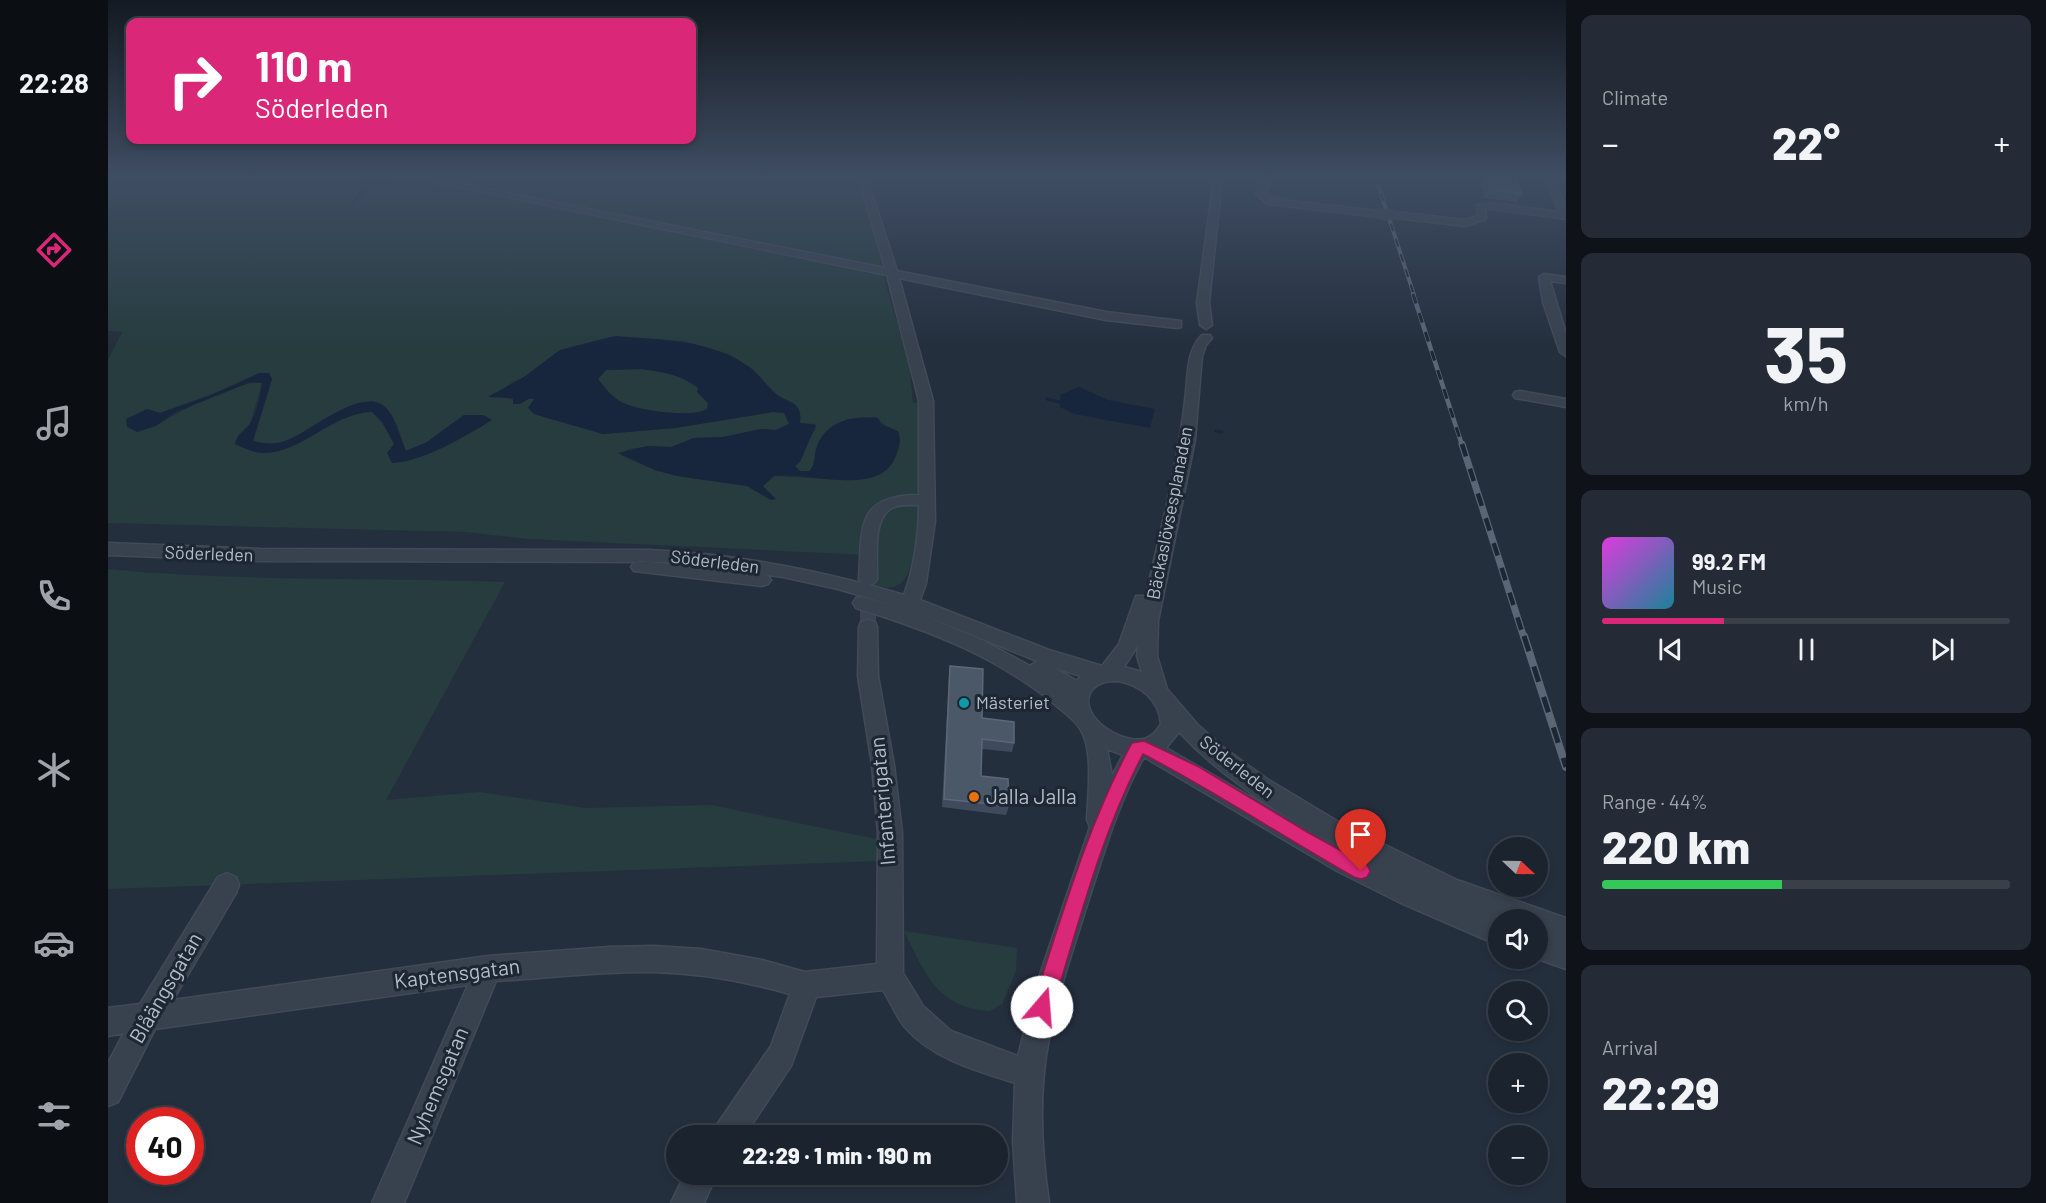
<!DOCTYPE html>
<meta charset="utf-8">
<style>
body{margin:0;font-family:Barlow,sans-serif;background:#242b36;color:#f1f3f6;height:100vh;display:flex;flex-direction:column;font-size:22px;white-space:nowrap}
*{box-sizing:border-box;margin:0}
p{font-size:20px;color:#a0a4aa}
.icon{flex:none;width:33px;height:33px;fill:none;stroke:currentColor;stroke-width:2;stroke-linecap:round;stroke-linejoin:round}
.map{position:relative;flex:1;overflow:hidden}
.panel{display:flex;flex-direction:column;gap:15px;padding:15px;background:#0f1319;width:480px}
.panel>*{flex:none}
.hud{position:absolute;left:18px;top:18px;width:570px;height:126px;border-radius:12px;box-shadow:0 3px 9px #0003,0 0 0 2px #39404a;background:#db2777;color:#fff;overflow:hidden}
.needle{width:39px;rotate:112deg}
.tools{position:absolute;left:1380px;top:837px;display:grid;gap:12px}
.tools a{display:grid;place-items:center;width:60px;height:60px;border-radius:50%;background:#1b232e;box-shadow:0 3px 9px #0003,0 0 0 2px #39404a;font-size:30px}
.speed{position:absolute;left:18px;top:1107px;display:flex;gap:12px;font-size:30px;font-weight:700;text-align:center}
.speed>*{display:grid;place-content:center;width:78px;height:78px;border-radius:50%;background:#1b232e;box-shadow:0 3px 9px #0003,0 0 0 2px #39404a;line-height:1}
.speed .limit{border:9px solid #d22;background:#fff;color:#111}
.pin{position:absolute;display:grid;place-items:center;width:51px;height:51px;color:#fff;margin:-62px -26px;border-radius:50% 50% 50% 0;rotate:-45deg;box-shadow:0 0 6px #0007}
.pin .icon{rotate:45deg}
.me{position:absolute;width:66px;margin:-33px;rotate:18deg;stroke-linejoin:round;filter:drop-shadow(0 0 4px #0008)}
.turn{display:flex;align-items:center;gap:21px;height:126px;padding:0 30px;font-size:27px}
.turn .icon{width:78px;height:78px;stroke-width:2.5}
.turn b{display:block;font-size:42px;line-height:51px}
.big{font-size:45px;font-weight:800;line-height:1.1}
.panel .tile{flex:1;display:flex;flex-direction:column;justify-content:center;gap:9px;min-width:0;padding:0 21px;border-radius:12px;background:#242b36}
.panel .dial{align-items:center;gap:0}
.dial b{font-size:78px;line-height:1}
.song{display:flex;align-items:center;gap:18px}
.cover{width:72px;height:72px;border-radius:9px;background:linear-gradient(135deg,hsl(300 70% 55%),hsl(190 70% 35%))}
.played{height:6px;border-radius:3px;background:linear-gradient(90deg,#db2777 30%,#39404a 30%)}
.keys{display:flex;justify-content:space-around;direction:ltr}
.heat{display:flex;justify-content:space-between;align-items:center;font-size:33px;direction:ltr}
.charge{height:9px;border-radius:4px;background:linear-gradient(90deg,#34c759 44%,#39404a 0)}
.trip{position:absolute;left:558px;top:1125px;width:342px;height:60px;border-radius:30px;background:#1b232e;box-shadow:0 3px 9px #0003,0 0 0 2px #39404a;font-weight:800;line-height:60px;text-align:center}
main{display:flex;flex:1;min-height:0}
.menu{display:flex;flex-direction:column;width:108px;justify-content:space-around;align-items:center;background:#0b0e12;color:#a0a4aa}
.menu .icon{width:42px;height:42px}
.menu .current{color:#db2777}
.menu b{font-size:27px;color:#f1f3f6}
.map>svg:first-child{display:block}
.green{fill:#263c3f;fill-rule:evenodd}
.water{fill:#17263c;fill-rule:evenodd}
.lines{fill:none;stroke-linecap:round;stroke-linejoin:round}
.stream{stroke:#17263c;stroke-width:3}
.minor-tunnel{stroke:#3a4453;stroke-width:16;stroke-dasharray:16 8;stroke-linecap:butt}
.minor-casing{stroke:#414a57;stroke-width:3}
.minor{fill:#38414e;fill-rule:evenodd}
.rail-far3-casing{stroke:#5a6575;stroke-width:4}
.rail-far2-casing{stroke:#5a6575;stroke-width:4.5}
.rail-far1-casing{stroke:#5a6575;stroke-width:7}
.rail-casing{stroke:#5a6575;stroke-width:8}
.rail-far3{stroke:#1d2633;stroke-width:2;stroke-dasharray:8;stroke-linecap:butt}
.rail-far2{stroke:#1d2633;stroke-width:3;stroke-dasharray:10;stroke-linecap:butt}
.rail-far1{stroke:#1d2633;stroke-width:4.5;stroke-dasharray:13;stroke-linecap:butt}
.rail{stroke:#1d2633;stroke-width:5;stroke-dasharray:16;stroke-linecap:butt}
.minor-bridge-casing{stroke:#414a57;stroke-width:11;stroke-linecap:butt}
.minor-bridge{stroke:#38414e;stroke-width:10}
.wall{fill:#3f4b5c}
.building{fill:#4b5868;stroke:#5c6777;stroke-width:1.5}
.route{fill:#db2777;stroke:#8e194d;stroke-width:1.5}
.culture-dot{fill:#0f9aa8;stroke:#1d2633;stroke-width:2}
.food-dot{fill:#e8710a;stroke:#1d2633;stroke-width:2}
.labels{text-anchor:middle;stroke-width:6;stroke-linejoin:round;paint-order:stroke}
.street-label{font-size:18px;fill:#b4bcc9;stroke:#1d2633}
.poi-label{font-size:18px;fill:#b4bcc9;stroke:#1d2633;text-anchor:start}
.near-poi-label{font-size:21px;fill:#b4bcc9;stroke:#1d2633;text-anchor:start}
.near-street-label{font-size:21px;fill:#b4bcc9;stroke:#1d2633}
</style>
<main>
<nav class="menu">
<b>22:28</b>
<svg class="icon current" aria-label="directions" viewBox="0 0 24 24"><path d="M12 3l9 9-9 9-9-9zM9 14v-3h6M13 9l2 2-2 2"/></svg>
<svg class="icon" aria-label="music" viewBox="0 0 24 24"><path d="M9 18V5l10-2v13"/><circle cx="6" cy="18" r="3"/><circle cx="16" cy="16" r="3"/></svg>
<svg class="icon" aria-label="phone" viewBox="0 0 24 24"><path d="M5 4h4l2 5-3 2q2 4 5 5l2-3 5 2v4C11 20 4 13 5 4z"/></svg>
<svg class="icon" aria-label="climate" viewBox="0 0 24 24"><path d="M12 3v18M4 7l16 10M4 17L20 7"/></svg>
<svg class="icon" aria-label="car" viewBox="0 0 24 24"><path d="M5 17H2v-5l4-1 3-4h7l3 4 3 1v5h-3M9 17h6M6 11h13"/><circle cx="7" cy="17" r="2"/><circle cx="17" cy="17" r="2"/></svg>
<svg class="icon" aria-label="filters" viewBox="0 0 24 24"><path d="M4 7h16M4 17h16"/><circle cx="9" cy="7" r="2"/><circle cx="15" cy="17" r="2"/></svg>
</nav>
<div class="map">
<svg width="1458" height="1203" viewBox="0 0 1458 1203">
<rect width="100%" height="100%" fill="#242f3e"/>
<path class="green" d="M 0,178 L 260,178 L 241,207 L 265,187 L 286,178 L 771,178 L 752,187 L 761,209 L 779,289 L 801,362 L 805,403 L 818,401 C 816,431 815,569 793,583 C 781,592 766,585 753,581 L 760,555 L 420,539 L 357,532 L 0,523 L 0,360 L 14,332 L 0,331 ZM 503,337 L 576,341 L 621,354 L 643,368 L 670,396 L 687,404 L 692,423 L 707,424 L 708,429 C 698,440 696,454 687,466 L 692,471 L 703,471 L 705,465 L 738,419 L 768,417 L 777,425 L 735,480 L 666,476 L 655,486 L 663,500 L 639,486 L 569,476 L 547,470 L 512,455 L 521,449 L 544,446 L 563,447 L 586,438 L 615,437 L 653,429 L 668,430 L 681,424 L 676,413 L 665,412 L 567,428 L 495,434 L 426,414 L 427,399 L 419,399 L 412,404 C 403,397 394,398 383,394 L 391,392 L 405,382 L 416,377 L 452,350 ZM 160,373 L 164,379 L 145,441 C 155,443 167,445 177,441 C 200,435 254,384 278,408 C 288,418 293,438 298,451 L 319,442 L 356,415 L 298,462 L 274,422 L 265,412 L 251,412 L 237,418 L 155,453 L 129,436 L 142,424 L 154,383 C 115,380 66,421 29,432 L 39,409 L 52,413 Z
M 533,369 C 551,372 576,372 589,387 C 593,392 595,399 600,403 L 599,409 C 584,418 534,411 518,404 C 505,399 498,389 490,379 L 498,370 Z
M 0,569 C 132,582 264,577 397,582 L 278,800 L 372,792 L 477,808 L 603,805 L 778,841 L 773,861 L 0,889 Z
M 796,931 L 909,948 L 908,971 L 894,1004 L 881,1011 C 827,1006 818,974 796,931 Z"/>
<path class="water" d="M 507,336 C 553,340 602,339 641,367 C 651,373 658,386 667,393 C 682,405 695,401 692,423 L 708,425 L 692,462 L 687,466 L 692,471 L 701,471 C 707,467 706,457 708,449 C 717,421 743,416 770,418 L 773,424 L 790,431 C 794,441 791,448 787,458 C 770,498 698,471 666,476 L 655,486 L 668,499 L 663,500 L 639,486 L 569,476 L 547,470 L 510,453 L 540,446 L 563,447 L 586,438 L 615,437 L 653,429 L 668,430 L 681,424 L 676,413 L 665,412 L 567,428 L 495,434 L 426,414 L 420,408 L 426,399 L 422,398 L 412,404 L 405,404 L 405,398 L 380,397 L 416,377 L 452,350 ZM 533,369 C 554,372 572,374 590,388 L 589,392 L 600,403 L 599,409 C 584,418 534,411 518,404 C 505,399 498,389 490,379 L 498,370 Z
M 151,373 L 161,373 L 164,379 L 145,441 C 155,444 167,445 177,441 C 199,435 254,384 278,408 C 288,418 292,438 298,451 L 319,442 L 356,415 L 375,415 L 384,420 C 358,436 315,462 284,463 L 279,453 L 286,444 L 274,422 L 264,412 C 223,413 192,455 154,453 C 145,453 136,448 127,444 C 129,434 135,433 141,425 C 148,415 153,395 154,383 L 143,382 L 68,412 L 48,426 L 29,432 L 19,427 L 18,419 L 39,409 L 52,413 L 101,396 Z
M 971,387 L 1000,400 L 1047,409 L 1042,428 L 966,414 L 952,407 L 952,395 Z"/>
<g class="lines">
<path class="stream" d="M 939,399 L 956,403
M 1108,431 L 1114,432"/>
<path class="minor-tunnel" d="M 760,587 L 760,627"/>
<defs>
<path id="minor" d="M 307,178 L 325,178 L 777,268 L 751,178 L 759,178 L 789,271 L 998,312 L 1073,321 L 1073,327 L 1069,328 L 998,320 L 791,278 L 825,401 L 827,521 L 818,583 L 812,600 L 941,650 L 994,666 L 1011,644 L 1028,596 L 1038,596 C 1053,528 1071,461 1078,392 C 1080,372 1079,350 1094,335 L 1102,335 L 1104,338 L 1098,345 L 1094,356 L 1087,440 L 1050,621 L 1049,656 L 1059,689 L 1089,724 L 1116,748 L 1159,779 L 1234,824 L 1349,880 L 1458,918 L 1458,969 L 1427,958 L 1430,958 L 1430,934 L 1449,940 L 1430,933 L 1430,920 L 1390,920 L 1390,945 L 1293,903 L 1229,871 L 1036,757 C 1010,803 996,853 980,902 C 966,947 950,992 941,1039 C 930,1093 933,1148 941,1203 L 909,1203 L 905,1142 L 907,1083 C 867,1070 824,1059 796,1026 C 788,1016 782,1001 775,990 L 708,997 L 683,1066 L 636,1136 L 603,1136 L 608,1126 L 663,1046 L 682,994 C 637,981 591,973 545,972 C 493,971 440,978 388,981 L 296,1203 L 264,1203 L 360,985 L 47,1029 L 10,1102 L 0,1106 L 0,1063 L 16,1033 L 0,1036 L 0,1008 L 32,1004 L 110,877 L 119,873 L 128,877 L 131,885 L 128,893 L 65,1000 L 380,956 L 502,947 L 545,946 L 593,949 L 654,960 L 697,972 L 769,964 L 770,833 L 764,765 L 750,676 L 751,627 L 753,622 L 760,620 L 767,622 L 769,627 L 770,676 L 786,765 L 794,833 L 795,973 L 815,1006 L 843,1031 L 910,1056 L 928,986 L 982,827 L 979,820 C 980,797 985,755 975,734 C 970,723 960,715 951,708 C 893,658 820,630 748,608 L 745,603 L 748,598 L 754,597 L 791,607 L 730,589 L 675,577 L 567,562 L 152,561 L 0,555 L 0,543 L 152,549 L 541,550 C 613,553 683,565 753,583 L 751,579 C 754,529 747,495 811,495 L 811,401 L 779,275 ZM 811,505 C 811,534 806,568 796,595 L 761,585 L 766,583 L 769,579 C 770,559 763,516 786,507 C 794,504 803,505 811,505 ZM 808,612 L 929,661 L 922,666 L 876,641 ZM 1030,645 L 1029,656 L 1034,672 L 1016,667 ZM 943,666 L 947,668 L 973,676 L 969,681 ZM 1010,681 C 1033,685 1051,700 1053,724 C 1051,727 1048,732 1044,735 C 1023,752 965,717 984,690 C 990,682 1000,681 1010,681 ZM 1071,732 C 1127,792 1210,837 1283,873 L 1225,844 L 1058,748 ZM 999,749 L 1015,755 L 1004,776 Z
M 1106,178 L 1114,178 L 1101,303 L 1104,325 L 1098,329 L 1092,325 L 1089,303 Z
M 1156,178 L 1164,178 L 1158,193 L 1165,199 L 1271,211 L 1276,214 L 1271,217 L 1159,204 L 1148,193 Z
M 1437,178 L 1445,178 L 1458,207 L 1458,219 L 1384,209 L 1377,209 L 1378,219 L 1357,226 L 1287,218 L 1282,215 L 1287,212 L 1356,220 L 1370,216 L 1369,205 L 1384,203 L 1451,212 Z
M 1436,274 L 1458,277 L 1458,283 L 1442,281 L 1458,334 L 1458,356 L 1452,352 L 1435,302 L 1431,277 Z
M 1412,391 L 1458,399 L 1458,407 L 1407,398 L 1405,395 L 1407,392 Z
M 532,561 L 654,574 L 660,576 L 663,580 L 660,584 L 654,586 L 526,571 L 523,567 L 526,563 Z
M 577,1174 L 609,1174 L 596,1203 L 563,1203 Z"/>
</defs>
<use href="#minor" class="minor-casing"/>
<use href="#minor" class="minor"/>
<defs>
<path id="rail-far3" d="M 1268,178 L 1306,295"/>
<path id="rail-far2" d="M 1305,294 L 1354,445"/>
<path id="rail-far1" d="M 1354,444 L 1416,638"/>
<path id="rail" d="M 1416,636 L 1458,767"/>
</defs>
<use href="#rail-far3" class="rail-far3-casing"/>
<use href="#rail-far2" class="rail-far2-casing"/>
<use href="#rail-far1" class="rail-far1-casing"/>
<use href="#rail" class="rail-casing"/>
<use href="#rail-far3" class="rail-far3"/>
<use href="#rail-far2" class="rail-far2"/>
<use href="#rail-far1" class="rail-far1"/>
<use href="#rail" class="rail"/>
<defs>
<path id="minor-bridge" d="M 1271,214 L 1287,215"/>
</defs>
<use href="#minor-bridge" class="minor-bridge-casing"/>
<use href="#minor-bridge" class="minor-bridge"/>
</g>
<path class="wall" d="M 1376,178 L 1408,178 L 1414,194 L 1409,202 L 1377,198 L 1373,182 Z
M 842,666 L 874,718 L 906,743 L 904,752 L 874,749 L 873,776 L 901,806 L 898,815 L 834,807 L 841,675 Z"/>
<path class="building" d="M 1379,178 L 1408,178 L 1414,194 L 1382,190 Z
M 842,666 L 875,669 L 874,718 L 906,722 L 906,743 L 874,739 L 873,776 L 900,779 L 901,806 L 836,799 Z"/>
<linearGradient id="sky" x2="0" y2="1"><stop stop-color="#141a22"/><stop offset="0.51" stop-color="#3f4d63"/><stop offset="1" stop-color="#3f4d63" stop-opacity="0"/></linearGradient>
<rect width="1458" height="346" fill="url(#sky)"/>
<path class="route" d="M 1036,741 L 1091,767 L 1199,832 L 1259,865 L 1262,871 L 1259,877 L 1253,879 L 1246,877 C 1175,837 1107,791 1035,754 C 993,834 971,922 945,1007 L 942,1014 L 934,1017 L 927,1014 L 924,1007 C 954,917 979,826 1024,743 Z"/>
<circle class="culture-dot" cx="856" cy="703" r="6"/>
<circle class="food-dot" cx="866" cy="797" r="6"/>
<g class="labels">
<g class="street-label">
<text transform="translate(1062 513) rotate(-79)" y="6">Bäckaslövsesplanaden</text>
<text transform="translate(101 554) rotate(2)" y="6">Söderleden</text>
<text transform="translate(607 562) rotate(7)" y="6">Söderleden</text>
<text transform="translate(1129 767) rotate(38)" y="6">Söderleden</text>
</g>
<g class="poi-label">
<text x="868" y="709">Mästeriet</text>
</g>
<g class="near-poi-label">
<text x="878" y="804">Jalla Jalla</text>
</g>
<g class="near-street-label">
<text transform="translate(775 801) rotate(-95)" y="7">Infanterigatan</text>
<text transform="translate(349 974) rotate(-7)" y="7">Kaptensgatan</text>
<text transform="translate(58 988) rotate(-60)" y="7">Blåängsgatan</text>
<text transform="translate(330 1086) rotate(-67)" y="7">Nyhemsgatan</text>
</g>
</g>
</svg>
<div class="tools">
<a><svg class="needle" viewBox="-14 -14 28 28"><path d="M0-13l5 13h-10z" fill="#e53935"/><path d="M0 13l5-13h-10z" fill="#a0a4aa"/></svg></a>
<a><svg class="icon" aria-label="sound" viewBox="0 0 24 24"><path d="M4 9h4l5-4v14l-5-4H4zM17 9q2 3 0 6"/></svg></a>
<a><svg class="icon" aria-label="search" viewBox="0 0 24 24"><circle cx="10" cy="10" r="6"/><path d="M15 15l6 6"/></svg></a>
<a>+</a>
<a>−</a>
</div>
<div class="speed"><div class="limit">40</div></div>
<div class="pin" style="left:1253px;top:871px;background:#d93025"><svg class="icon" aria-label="arrive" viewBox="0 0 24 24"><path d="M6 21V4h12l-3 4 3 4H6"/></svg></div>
<svg class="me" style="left:934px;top:1007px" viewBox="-20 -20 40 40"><circle r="19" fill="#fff"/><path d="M0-13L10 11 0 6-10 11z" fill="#db2777"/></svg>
<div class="trip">22:29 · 1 min · 190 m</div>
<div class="hud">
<div class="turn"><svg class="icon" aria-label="right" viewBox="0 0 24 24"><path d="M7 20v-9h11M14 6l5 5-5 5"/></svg><div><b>110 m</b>Söderleden</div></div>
</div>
</div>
<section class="panel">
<div class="tile"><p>Climate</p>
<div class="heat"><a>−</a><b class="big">22°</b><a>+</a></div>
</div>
<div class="tile dial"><b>35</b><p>km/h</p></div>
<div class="tile">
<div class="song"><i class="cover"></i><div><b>99.2 FM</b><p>Music</p></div></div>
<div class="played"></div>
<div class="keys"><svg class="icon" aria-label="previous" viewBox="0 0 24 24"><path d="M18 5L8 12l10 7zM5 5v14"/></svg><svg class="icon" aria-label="pause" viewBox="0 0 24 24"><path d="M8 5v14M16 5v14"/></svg><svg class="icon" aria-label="next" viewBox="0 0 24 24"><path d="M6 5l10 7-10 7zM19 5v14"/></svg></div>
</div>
<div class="tile"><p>Range · 44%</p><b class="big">220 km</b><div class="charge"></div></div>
<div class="tile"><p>Arrival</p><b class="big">22:29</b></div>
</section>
</main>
